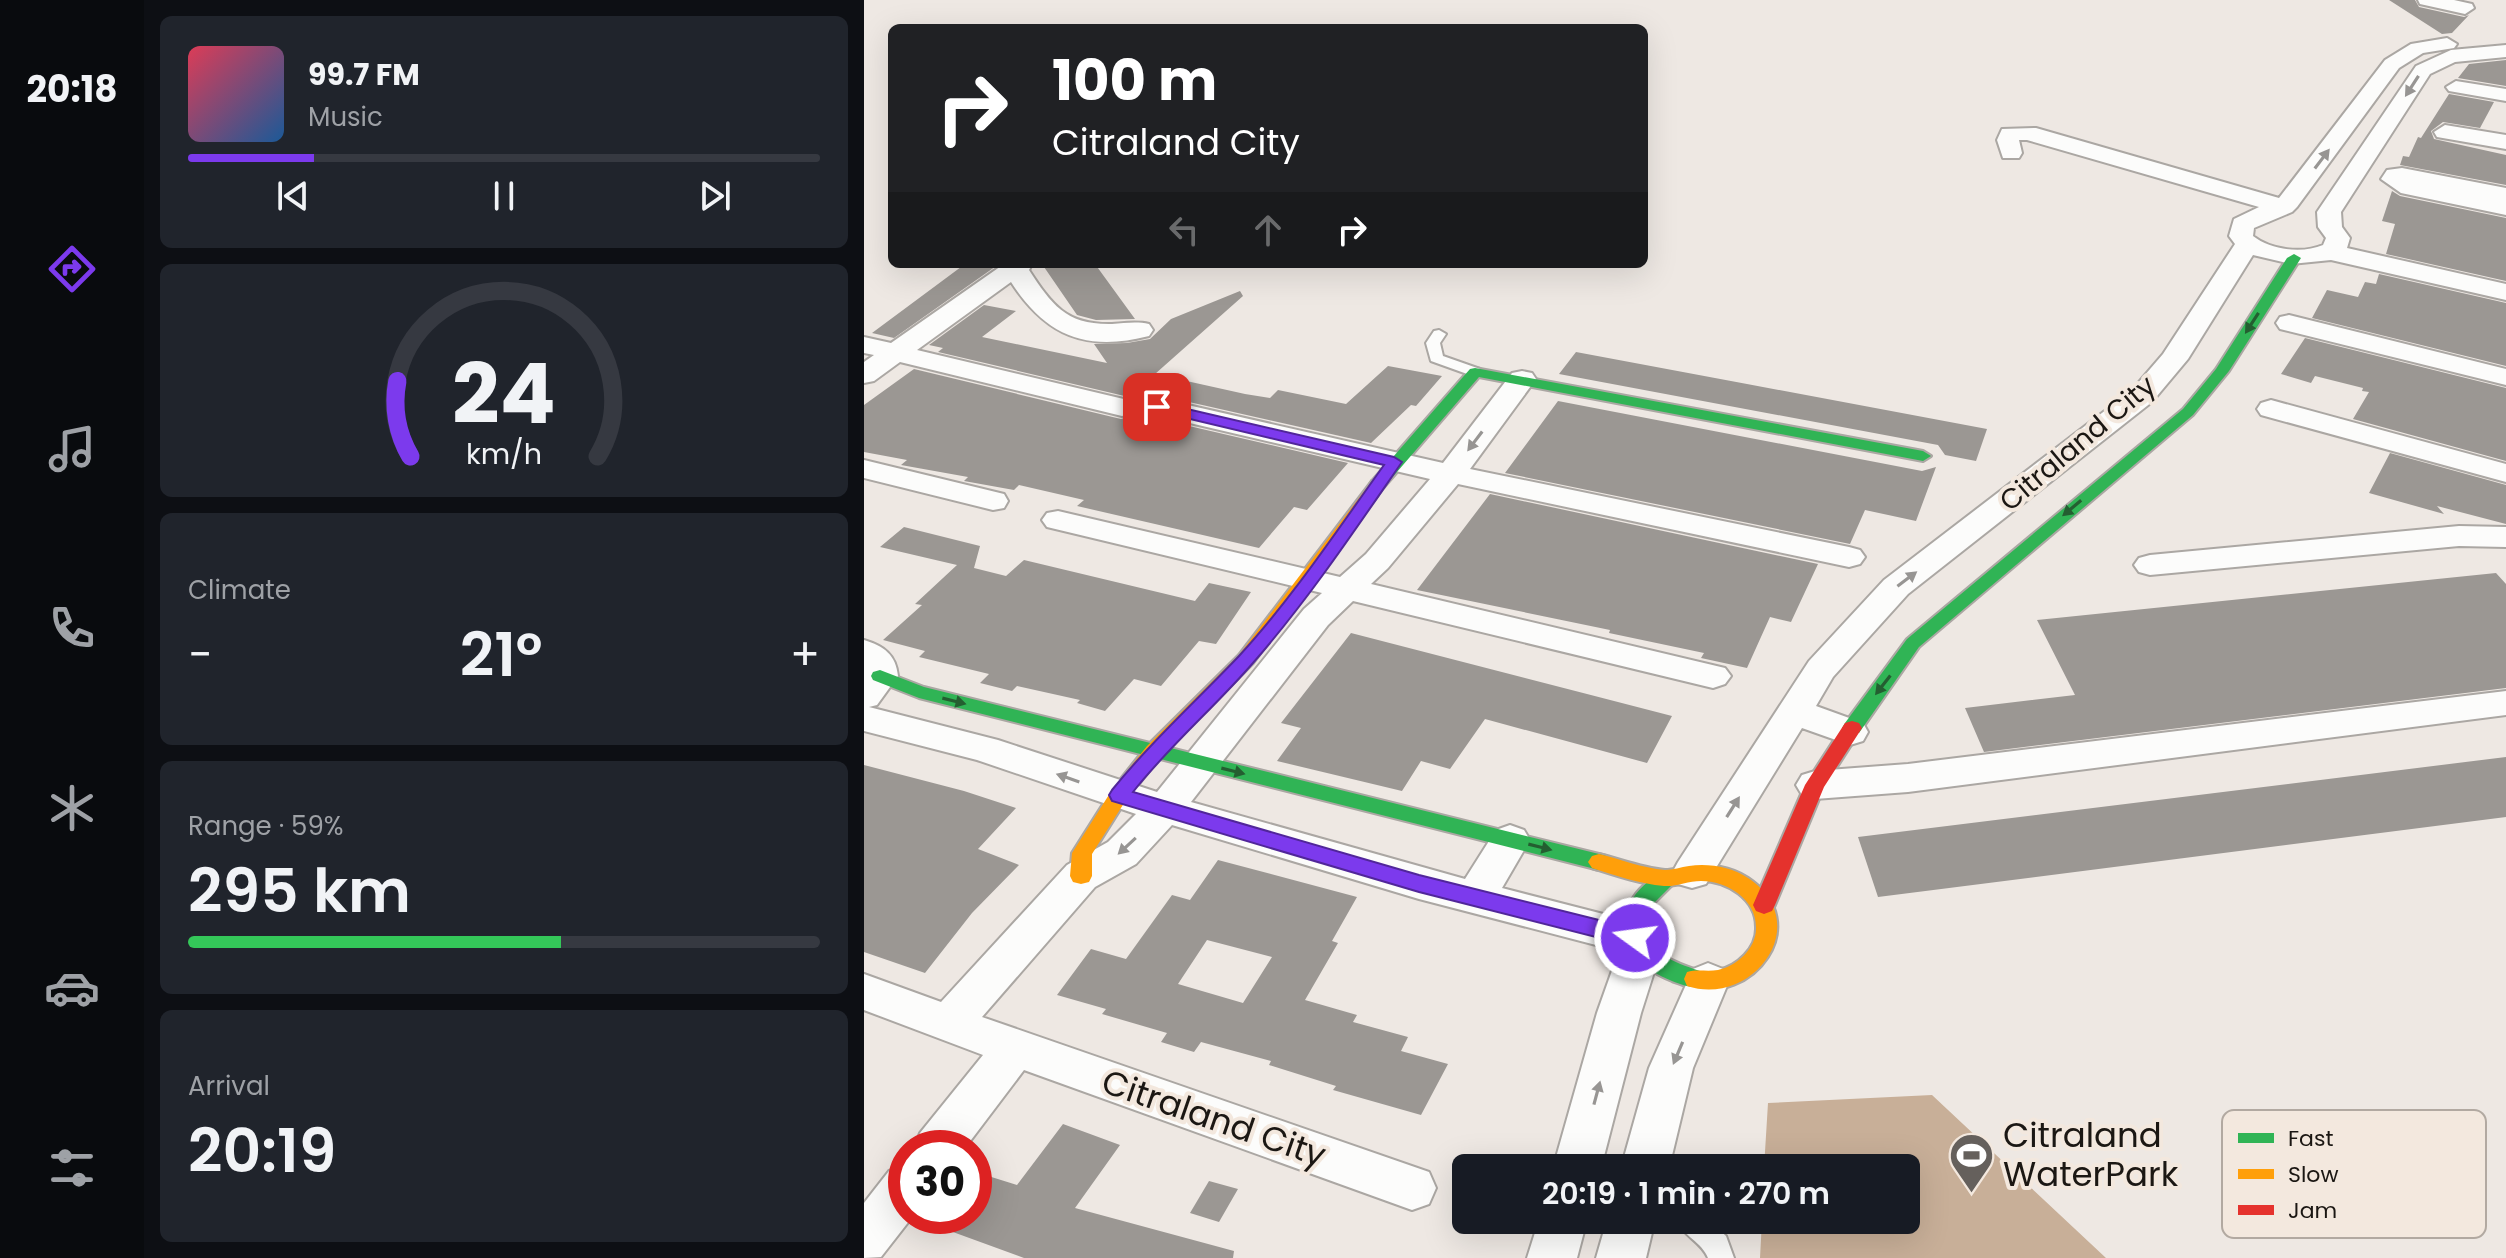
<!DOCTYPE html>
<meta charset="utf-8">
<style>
body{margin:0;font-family:Poppins,sans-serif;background:#20242c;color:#f1f3f6;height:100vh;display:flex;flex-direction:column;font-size:30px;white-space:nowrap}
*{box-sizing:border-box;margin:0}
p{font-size:26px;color:#9ea1a6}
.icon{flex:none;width:44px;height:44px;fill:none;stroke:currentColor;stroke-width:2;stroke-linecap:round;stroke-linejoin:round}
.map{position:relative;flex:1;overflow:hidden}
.sheet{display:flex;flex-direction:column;gap:16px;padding:16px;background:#0d0f14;width:720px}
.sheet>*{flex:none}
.top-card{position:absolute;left:24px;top:24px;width:760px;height:244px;border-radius:12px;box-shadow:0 8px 32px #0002;background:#202124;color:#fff;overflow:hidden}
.speed{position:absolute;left:24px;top:1130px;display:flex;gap:16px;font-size:40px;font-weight:700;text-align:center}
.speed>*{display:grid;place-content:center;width:104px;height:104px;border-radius:50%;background:#171b24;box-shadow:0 8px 32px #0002;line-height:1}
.speed .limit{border:12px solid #d22;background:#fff;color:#111}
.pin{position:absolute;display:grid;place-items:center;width:68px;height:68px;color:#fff;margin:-34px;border-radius:16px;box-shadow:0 4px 12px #0006}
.me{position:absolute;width:88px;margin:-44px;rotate:284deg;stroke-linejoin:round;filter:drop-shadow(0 0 6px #0008)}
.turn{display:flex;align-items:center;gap:28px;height:168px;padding:0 32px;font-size:36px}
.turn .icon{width:104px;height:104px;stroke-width:2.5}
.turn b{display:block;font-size:56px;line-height:68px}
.lanes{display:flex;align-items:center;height:76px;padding:0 32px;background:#0003;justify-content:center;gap:40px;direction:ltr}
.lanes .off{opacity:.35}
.big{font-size:60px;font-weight:600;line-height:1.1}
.sheet .widget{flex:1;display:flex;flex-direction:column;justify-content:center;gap:12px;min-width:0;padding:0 28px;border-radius:12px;background:#20242c}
.sheet .dial{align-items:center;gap:0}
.dial svg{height:208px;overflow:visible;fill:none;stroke:#363941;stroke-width:7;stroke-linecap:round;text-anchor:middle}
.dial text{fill:#f1f3f6;stroke:none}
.song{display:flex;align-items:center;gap:24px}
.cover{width:96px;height:96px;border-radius:12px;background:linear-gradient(135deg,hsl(350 70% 55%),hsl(210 70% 35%))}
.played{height:8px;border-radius:4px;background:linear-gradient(90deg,#7c3aed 20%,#363941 20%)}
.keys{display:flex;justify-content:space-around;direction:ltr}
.heat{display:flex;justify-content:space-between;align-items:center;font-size:44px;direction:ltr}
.charge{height:12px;border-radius:6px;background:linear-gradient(90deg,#34c759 59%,#363941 0)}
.trip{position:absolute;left:588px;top:1154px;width:468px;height:80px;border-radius:12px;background:#171b24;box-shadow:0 8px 32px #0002;font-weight:600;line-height:80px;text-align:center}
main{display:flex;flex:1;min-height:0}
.tabs{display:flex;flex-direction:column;width:144px;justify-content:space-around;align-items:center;background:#090b0e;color:#9ea1a6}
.tabs .icon{width:56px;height:56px}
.tabs .on{color:#7c3aed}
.tabs b{font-size:36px;color:#f1f3f6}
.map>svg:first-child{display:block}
.water{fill:#c8af98}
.building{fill:#9b9793;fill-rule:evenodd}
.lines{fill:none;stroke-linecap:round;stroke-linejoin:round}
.lane-casing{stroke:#aba7a3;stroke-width:4}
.street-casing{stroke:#aba7a3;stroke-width:4}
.fast-casing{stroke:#aba7a3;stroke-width:4}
.slow-casing{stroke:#aba7a3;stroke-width:4}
.jam-casing{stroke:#aba7a3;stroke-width:4}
.lane{fill:#fcfcfb;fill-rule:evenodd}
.street{fill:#fcfcfb;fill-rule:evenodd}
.fast{fill:#30b455;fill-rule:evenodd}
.slow{fill:#ff9f0a;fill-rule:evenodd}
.jam{fill:#e5322d;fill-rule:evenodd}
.oneway{fill:#979593}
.oneway2{fill:#245e31}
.route{fill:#7c3aed;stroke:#51269a;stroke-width:2}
.labels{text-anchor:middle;stroke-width:8;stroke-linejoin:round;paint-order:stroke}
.street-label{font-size:28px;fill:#1b1713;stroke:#f3e8de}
.near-street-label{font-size:34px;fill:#1b1713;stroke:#f3e8de}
.near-poi-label{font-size:34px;fill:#1b1713;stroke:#f3e8de;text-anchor:start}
.key{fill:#f3e8de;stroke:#b2a9a1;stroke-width:2}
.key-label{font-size:22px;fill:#1b1713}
</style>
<main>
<nav class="tabs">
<b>20:18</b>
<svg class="icon on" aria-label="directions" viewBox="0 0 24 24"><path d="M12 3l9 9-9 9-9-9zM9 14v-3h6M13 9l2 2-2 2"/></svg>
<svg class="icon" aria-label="music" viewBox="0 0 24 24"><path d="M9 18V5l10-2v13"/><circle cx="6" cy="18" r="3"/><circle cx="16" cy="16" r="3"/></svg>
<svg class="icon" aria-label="phone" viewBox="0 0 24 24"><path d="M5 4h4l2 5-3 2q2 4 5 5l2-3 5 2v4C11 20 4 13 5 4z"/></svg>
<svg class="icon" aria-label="climate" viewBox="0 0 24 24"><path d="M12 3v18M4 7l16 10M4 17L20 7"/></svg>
<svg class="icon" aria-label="car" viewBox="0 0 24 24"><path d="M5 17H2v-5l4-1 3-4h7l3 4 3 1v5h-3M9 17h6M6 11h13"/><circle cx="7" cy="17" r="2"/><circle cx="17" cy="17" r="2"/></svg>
<svg class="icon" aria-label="filters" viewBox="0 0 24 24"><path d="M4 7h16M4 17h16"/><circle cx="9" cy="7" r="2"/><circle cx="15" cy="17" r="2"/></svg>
</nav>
<section class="sheet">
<div class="widget">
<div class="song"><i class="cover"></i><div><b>99.7 FM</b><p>Music</p></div></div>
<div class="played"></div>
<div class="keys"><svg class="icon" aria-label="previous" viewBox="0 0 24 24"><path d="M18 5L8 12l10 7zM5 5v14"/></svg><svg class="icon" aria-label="pause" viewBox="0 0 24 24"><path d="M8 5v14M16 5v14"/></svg><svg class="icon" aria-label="next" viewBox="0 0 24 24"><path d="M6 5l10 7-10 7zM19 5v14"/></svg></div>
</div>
<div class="widget dial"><svg viewBox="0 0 100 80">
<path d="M14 69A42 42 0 1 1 86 69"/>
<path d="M14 69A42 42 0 0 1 9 40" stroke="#7c3aed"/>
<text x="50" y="56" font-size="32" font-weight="700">24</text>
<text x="50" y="72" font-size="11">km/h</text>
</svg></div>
<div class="widget"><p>Climate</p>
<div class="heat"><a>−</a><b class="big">21°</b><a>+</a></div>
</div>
<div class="widget"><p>Range · 59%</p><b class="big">295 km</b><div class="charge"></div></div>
<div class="widget"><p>Arrival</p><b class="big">20:19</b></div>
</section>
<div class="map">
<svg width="1642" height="1258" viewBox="0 0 1642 1258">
<rect width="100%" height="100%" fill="#eee8e3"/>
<path class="water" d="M 1068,1095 L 1242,1258 L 896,1258 L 898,1220 L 1042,1220 L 1042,1168 L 900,1168 L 904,1103 Z"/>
<path class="building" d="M 1525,0 L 1551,0 L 1555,7 L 1600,17 L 1605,15 L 1588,33 L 1578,34 Z
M 1642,60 L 1642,86 L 1594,78 L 1605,64 Z
M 1585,94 L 1630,102 L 1616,128 L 1579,122 L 1567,131 L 1570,139 L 1642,155 L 1642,185 L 1536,165 L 1539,156 L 1545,157 L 1554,137 L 1557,138 Z
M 1528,191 L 1536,196 L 1642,218 L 1642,281 L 1522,254 L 1531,224 L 1518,221 Z
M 101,264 L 135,264 L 30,338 L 8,333 Z
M 178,264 L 231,264 L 271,319 L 232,320 L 213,315 Z
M 1515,274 L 1642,303 L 1642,366 L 1448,318 L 1463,290 L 1494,297 L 1501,282 L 1512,284 Z
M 376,291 L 379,296 L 291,374 L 381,394 L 406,398 L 414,390 L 482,404 L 524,366 L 578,376 L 552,406 L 547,405 L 507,443 L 294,395 L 280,399 L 276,409 L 282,416 L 484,463 L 443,510 L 430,507 L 395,548 L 213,506 L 220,500 L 155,485 L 150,490 L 100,481 L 104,477 L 37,465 L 43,460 L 0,452 L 0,405 L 50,369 L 257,419 L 270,415 L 274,405 L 269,398 L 74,352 L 79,348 L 65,345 L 120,305 L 152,311 L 118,337 L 243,363 L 230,344 L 263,343 L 286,339 L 307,319 Z
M 1441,338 L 1642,388 L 1642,461 L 1489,419 L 1505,392 L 1498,391 L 1499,388 L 1451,376 L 1447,383 L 1417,374 Z
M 712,352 L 883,384 L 1123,429 L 1112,461 L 1081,455 L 1074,445 L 695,374 Z
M 694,401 L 1058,471 L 1072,467 L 1052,521 L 1001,510 L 986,544 L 641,473 Z
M 1526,453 L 1642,485 L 1642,524 L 1573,506 L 1580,514 L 1505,493 Z
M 626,494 L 954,564 L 927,622 L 906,617 L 883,668 L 837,658 L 840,653 L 745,633 L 746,630 L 553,590 Z
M 40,527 L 116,546 L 110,568 L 142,576 L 160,560 L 331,601 L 345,583 L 387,592 L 352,644 L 335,641 L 297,686 L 270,679 L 241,711 L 213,703 L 216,700 L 153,686 L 148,691 L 116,683 L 125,674 L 55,657 L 61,651 L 19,640 L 58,605 L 51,604 L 93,565 L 16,547 Z
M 1632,573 L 1642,584 L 1642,688 L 1120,752 L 1101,708 L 1211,695 L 1173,620 Z
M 487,633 L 723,694 L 808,716 L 783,763 L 621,719 L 586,769 L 557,761 L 538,791 L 413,761 L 437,728 L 417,723 Z
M 1642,757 L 1642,817 L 1014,897 L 994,837 Z
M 0,765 L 100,791 L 152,808 L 114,849 L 155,865 L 108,913 L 61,973 L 0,952 Z
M 354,860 L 493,897 L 468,941 L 474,943 L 441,1000 L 493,1015 L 489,1022 L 544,1037 L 537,1051 L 584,1064 L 557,1115 L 469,1090 L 472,1086 L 405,1065 L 407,1061 L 337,1042 L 330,1052 L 297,1042 L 303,1033 L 238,1014 L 242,1009 L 193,995 L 227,949 L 262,959 L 308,895 L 326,900 ZM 343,940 L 408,957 L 379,1003 L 314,984 Z
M 199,1124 L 256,1145 L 211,1208 L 370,1251 L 369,1258 L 160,1258 L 56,1220 L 56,1216 L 110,1216 L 110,1191 L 121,1175 L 153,1185 Z
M 345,1181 L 374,1189 L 355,1222 L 326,1213 Z"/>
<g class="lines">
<defs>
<path id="lane" d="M 575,330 L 582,334 L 576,343 L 579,356 L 616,369 L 616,375 L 606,375 L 567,361 L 562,343 L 570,331 Z
M 812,1220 L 844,1220 L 862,1236 L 870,1258 L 844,1258 C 838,1242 819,1236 812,1220 Z"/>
<path id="street" d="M 1554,0 L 1590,0 L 1608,4 L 1610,8 L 1601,14 L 1556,4 Z
M 1583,38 L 1593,44 L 1590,48 L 1559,53 L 1535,68 L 1433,207 L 1428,212 L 1390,228 L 1389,236 C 1407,250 1438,254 1459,245 L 1462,238 L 1454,227 L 1453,212 L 1552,66 L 1587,50 L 1642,45 L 1642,57 L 1591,62 L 1566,74 L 1477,212 L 1478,227 L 1486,238 L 1483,248 L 1642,284 L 1642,300 L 1467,260 L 1427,264 L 1389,255 L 1324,359 L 1288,402 L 1044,594 L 969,677 L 952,706 L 999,723 L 1004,732 L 999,741 L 986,745 L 938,728 L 842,884 L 828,888 L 814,884 L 808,873 L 814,862 L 945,661 L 1020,580 L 1268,390 L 1299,354 L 1371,244 L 1365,236 L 1370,219 L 1395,207 L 1163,140 L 1155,140 L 1158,153 L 1155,158 L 1139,158 L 1133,140 L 1138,129 L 1172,128 L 1415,198 L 1521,60 L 1547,44 Z
M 1592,81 L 1642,89 L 1642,101 L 1585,91 L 1582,87 Z
M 1581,125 L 1642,135 L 1642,149 L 1573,137 L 1570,132 Z
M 1538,168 L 1642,188 L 1642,215 L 1537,193 L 1517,179 L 1523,170 Z
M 140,264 L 168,264 L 165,270 C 188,305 202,325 248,324 C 261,323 273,321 285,324 L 289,330 L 285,336 C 222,352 182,336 147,282 L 53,350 L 268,401 L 272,407 L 268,413 L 258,416 L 36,362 L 10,381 L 0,383 L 0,362 L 10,355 L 0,353 L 0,337 L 27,343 Z
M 1425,315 L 1642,369 L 1642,385 L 1416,329 L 1412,323 L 1416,317 Z
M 658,371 L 668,373 L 672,379 L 606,469 L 985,547 L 996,550 L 1001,557 L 996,564 L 985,567 L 594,484 L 524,568 L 507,584 L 861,668 L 867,676 L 861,684 L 849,688 L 489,601 L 464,625 L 327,802 L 601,879 L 632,830 L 646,825 L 660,830 L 666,840 L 638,888 L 786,926 L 797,950 L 777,1013 L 737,1168 L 689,1168 L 733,1013 L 755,951 L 555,899 L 308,825 L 272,864 L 231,887 L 118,1017 L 565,1172 L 572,1188 L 565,1204 L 548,1210 L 160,1070 L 101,1148 L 50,1148 L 56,1133 L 119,1055 L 0,1010 L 0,974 L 77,1002 L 203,865 L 244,842 L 272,814 L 113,760 L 0,731 L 0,640 C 20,646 32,655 34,676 L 13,705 L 5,707 L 134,740 L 293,792 L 440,609 L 458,593 L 183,527 L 178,520 L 183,513 L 194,511 L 476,577 L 502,554 L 566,479 L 283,413 L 279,407 L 283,401 L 293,398 L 579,463 L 648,373 Z
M 1407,400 L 1642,464 L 1642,482 L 1397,415 L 1393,409 L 1397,403 Z
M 0,460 L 140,494 L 144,501 L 140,508 L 129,510 L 0,478 Z
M 1595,526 L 1642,527 L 1642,547 L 1595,546 L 1286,575 L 1275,572 L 1270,565 L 1275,558 L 1286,555 Z
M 1642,691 L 1642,715 L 1044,792 L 951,799 L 938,795 L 932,785 L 938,775 L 951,771 L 1044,764 Z
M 844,963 L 859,969 L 865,981 L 829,1068 L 805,1168 L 757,1168 L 785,1068 L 829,969 Z
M 42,1165 L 42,1216 L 49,1216 L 17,1257 L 0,1258 L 0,1203 L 25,1171 Z
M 675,1220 L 723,1220 L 713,1258 L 663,1258 Z
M 743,1220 L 791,1220 L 782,1258 L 732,1258 Z"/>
<path id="fast" d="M 1430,254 L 1437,258 L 1365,371 L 1329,415 L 1055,647 L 995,733 L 981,733 L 978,728 L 981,723 L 1043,639 L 1319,409 L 1352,369 L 1423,258 Z
M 611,368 L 1059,451 L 1067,456 L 1059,461 L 615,377 L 520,487 L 508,487 L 506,484 L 508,481 L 606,369 Z
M 16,670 L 60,687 L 735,854 L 742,856 L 746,862 L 742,868 L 735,870 L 55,698 L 9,680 L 7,676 L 9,672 Z
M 803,871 L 811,873 L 814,879 L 787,906 L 781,929 C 788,956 815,964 839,972 L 842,979 L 839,986 C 828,989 819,985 808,981 C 770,966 747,938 769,898 C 776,887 790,875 803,871 Z"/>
<path id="slow" d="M 514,479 L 522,484 L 389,663 L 297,756 L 262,800 L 228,854 L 228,876 L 225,882 L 217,884 L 209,882 L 206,876 L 208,853 L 248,790 L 283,746 L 375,655 L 508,481 Z
M 735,854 C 756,859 778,868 801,870 C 809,870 817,867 825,866 C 844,863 868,867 884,878 C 952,923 889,1008 823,986 L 820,979 L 823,972 C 833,969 843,972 854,970 C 873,966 893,948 892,927 C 892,899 863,881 837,881 C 824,881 812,887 800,886 C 776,884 750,875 728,868 L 724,862 L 728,856 Z"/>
<path id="jam" d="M 988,721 L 995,723 L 998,728 L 960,787 L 911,905 L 908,911 L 900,914 L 892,911 L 889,905 L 941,785 L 981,723 Z"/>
</defs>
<use href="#lane" class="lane-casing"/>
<use href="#street" class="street-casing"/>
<use href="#fast" class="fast-casing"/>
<use href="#slow" class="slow-casing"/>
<use href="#jam" class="jam-casing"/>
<use href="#lane" class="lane"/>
<use href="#street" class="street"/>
<use href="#fast" class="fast"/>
<use href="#slow" class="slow"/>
<use href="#jam" class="jam"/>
</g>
<defs><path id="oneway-solid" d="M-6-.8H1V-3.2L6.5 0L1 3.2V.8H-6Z" transform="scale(2)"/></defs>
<g class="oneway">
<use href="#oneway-solid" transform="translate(1548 86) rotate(123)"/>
<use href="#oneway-solid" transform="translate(1458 159) rotate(-53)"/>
<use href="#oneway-solid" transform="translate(611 441) rotate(127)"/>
<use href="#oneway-solid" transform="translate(1043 579) rotate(-37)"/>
<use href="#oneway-solid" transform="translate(204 778) rotate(-161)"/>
<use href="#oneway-solid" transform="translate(869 807) rotate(-58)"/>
<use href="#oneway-solid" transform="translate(263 846) rotate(137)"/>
<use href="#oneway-solid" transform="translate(814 1053) rotate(113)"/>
<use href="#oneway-solid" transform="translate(733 1093) rotate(-75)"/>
</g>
<g class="oneway2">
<use href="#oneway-solid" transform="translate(1388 323) rotate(123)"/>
<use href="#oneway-solid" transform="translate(1208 508) rotate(140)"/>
<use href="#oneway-solid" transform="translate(1019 685) rotate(128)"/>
<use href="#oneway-solid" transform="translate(90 701) rotate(14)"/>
<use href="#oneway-solid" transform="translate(369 771) rotate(14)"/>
<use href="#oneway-solid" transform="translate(676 847) rotate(14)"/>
</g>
<path class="route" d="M 293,402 L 530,457 L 538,462 C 491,530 444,600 389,663 C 351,707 306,745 269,792 L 555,875 L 771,929 L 778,932 L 782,938 L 778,944 L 771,947 L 555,892 L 248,801 L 245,795 L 248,790 C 287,742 332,701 375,656 C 429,597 474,529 520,465 L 288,410 L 288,404 Z"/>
<defs>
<symbol id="stadium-pin" viewBox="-11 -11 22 30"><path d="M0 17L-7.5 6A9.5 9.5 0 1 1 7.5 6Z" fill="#65605c" stroke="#f3e8de"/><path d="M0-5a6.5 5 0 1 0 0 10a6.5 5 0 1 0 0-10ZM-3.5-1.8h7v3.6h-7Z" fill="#fff"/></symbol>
</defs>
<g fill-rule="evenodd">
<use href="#stadium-pin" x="1082" y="1130" width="51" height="69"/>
</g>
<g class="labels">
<g class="street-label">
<text transform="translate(1213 443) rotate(-40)" y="10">Citraland City</text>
</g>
<g class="near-street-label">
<text transform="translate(350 1118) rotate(19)" y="12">Citraland City</text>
</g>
<g class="near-poi-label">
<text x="1139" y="1147">Citraland<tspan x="1139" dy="39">WaterPark</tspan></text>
</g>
</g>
<rect x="1358" y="1110" width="264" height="128" rx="12" class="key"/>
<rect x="1374" y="1133" width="36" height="10" fill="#30b455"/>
<rect x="1374" y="1169" width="36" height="10" fill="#ff9f0a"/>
<rect x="1374" y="1205" width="36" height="10" fill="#e5322d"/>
<g class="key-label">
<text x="1424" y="1146">Fast</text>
<text x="1424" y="1182">Slow</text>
<text x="1424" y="1218">Jam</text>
</g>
</svg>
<div class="speed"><div class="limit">30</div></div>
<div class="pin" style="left:293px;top:407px;background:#d93025"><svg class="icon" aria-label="arrive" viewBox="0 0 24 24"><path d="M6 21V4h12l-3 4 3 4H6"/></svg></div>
<svg class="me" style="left:771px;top:938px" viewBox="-20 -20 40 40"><circle r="17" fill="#7c3aed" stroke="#fff" stroke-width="3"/><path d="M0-11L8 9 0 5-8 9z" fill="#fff"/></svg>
<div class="trip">20:19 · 1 min · 270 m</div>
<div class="top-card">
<div class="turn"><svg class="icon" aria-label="right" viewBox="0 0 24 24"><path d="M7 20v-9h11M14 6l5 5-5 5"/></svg><div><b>100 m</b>Citraland City</div></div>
<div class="lanes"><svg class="icon off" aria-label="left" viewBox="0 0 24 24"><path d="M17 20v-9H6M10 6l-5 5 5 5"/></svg><svg class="icon off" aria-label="ahead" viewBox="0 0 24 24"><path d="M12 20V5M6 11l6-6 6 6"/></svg><svg class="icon" aria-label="right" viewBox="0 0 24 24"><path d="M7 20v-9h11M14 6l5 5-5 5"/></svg></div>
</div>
</div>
</main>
